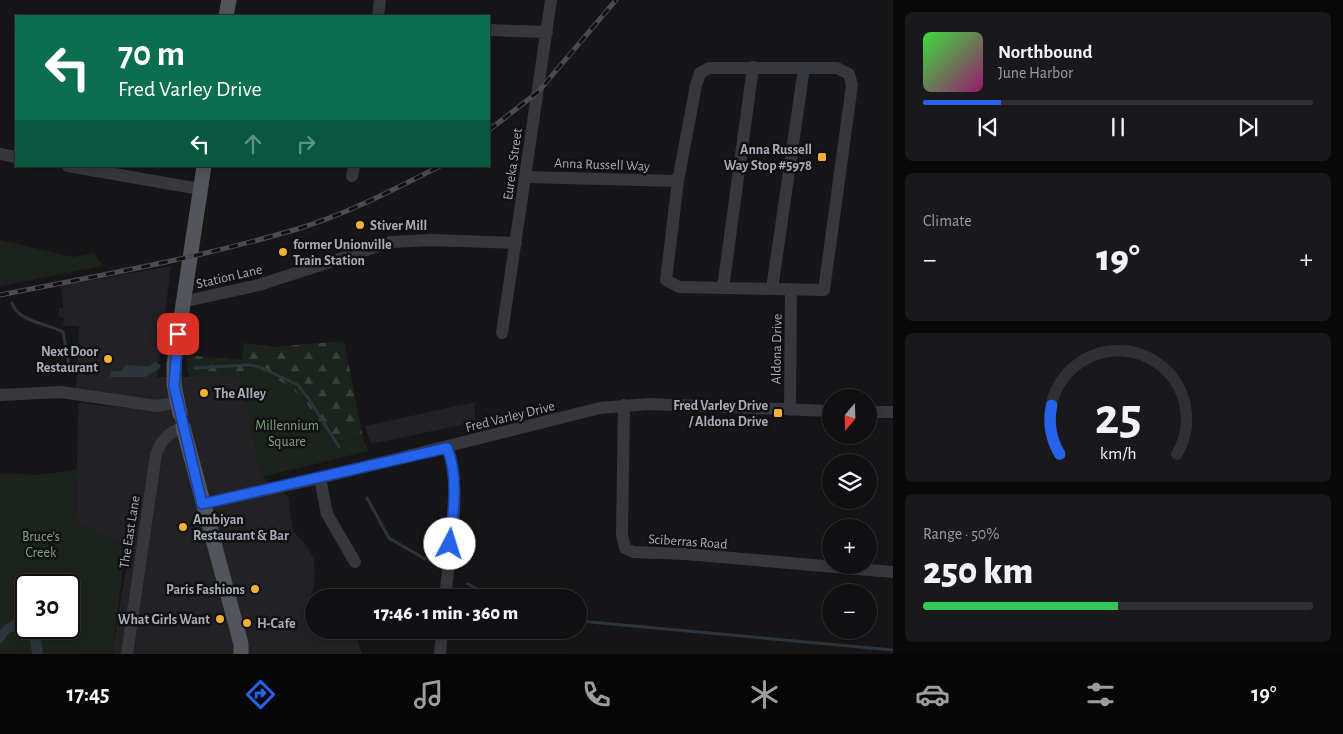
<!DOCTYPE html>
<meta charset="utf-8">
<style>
body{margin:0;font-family:"Alegreya Sans",sans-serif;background:#19191b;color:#f1f3f6;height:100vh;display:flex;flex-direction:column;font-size:19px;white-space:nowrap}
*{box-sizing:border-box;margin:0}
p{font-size:16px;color:#9c9d9f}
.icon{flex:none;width:28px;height:28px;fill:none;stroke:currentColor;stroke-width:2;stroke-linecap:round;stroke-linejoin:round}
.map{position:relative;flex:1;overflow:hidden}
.panel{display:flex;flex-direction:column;gap:12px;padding:12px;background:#09090a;width:450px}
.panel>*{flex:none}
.banner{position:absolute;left:15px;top:15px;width:475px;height:152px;border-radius:0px;box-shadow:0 2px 12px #0003,0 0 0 1px #303032;background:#0b6e4f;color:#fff;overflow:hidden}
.needle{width:32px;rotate:199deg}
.buttons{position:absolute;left:822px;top:389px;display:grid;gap:10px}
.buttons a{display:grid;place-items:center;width:55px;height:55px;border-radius:50%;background:#101012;box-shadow:0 2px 12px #0003,0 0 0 1px #303032;font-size:25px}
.speed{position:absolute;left:15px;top:574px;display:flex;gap:10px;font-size:25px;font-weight:700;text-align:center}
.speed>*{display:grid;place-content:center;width:65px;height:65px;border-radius:50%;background:#101012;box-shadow:0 2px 12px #0003,0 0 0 1px #303032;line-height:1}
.speed .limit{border:2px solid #111;border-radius:8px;background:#fff;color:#111}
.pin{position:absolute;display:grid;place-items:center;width:42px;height:42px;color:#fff;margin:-21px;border-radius:10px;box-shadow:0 2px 8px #0006}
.me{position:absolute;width:55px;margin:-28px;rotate:5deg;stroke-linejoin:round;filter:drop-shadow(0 0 4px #0008)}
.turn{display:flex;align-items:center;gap:18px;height:105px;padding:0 20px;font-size:22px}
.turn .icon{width:65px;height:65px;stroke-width:2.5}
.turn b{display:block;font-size:35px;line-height:42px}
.lanes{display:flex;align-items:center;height:48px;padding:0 20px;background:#0003;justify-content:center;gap:25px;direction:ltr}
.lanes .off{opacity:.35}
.big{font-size:38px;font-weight:800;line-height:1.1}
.panel .card{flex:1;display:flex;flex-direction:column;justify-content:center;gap:8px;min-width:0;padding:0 18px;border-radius:8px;background:#19191b}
.panel .dial{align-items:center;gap:0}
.dial svg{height:130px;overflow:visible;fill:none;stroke:#303032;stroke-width:7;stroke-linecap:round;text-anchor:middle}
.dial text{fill:#f1f3f6;stroke:none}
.song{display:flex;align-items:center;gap:15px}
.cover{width:60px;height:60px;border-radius:8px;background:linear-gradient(135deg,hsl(120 70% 55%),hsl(320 70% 35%))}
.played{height:5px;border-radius:2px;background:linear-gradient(90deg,#2563eb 20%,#303032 20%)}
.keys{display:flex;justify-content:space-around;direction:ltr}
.heat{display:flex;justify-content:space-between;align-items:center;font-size:28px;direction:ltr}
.charge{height:8px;border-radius:4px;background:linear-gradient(90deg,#34c759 50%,#303032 0)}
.trip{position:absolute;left:305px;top:589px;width:282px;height:50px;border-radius:25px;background:#101012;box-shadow:0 2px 12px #0003,0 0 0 1px #303032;font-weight:800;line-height:50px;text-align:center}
.tabs{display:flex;height:80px;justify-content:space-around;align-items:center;background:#060607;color:#9c9d9f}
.tabs .icon{width:35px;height:35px}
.tabs .active{color:#2563eb}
.tabs b{font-size:22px;color:#f1f3f6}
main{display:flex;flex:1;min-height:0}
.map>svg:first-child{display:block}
.built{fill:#222225}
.forest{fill:url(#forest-firs)}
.park{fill:#1c231d;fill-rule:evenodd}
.water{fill:#2c353c}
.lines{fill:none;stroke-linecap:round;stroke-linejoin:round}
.stream{stroke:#2c353c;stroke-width:3}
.minor{stroke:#37383d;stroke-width:12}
.major{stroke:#53555c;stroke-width:15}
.rail-casing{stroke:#4a4c52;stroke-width:5}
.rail{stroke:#111113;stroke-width:3;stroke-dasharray:9;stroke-linecap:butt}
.route-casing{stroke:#184099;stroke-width:12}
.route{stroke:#2563eb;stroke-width:9}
.poi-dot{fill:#f2b134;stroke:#111113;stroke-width:2}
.labels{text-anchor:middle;stroke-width:5;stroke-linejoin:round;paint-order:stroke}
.poi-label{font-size:14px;font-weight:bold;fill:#a8adb8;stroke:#111113;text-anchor:end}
.street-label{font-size:14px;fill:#a8adb8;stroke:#111113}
.park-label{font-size:14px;fill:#7fa381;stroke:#111113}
</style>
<main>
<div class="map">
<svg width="893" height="654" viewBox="0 0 893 654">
<defs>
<pattern id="forest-firs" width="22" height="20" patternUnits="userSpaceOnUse" patternTransform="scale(1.25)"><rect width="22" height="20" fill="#1c231d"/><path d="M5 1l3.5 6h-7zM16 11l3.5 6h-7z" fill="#3a403c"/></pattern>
</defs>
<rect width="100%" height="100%" fill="#161618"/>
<path class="built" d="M 171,266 L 157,377 L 240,377 L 262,477 L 288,496 L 293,531 L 306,545 L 314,559 L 315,580 L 304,622 L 314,622 L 314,630 L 354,630 L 362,654 L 112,654 L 138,496 L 126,544 L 76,524 L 78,403 L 152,410 L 153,399 L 76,390 L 79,326 L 63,326 L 64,318 L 59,317 L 59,308 L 63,308 L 61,286 Z
M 475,402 L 475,422 L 371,444 L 365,426 Z"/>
<path class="forest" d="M 344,341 L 363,438 L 329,443 C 310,402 292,376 244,372 L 238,377 L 189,377 L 186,355 L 242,360 L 244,343 L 274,347 Z"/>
<path class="park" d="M 0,240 L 73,257 L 94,253 L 103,266 L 0,286 Z
M 244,372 C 293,376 309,402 329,443 L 363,438 L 368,451 L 262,477 L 240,377 Z
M 77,470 L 76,524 L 126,544 L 112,654 L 0,654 L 0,473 L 36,475 ZM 26,585 L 69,585 L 69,628 L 26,628 Z"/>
<path class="water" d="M 155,362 L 161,365 L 160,368 L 145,377 L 110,377 L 111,371 L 121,371 L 126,365 L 149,366 Z
M 18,618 L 26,620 L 26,628 L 34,628 L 40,634 L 43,654 L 32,654 L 29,633 L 24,629 L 20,632 L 10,632 L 0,645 L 0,630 L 6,624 Z"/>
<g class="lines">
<path class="stream" d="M 12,303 C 18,322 47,323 63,332 L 69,365 L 72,368 L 83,373
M 195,368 L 249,365 L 260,367 L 298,385 L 309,399 L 339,447
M 367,498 L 389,538 L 425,559
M 468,584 L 493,598
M 579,621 L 893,650"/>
<path class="minor" d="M 378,16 L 380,0
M 489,30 L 547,32
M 709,68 L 837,68 L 849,74 L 852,85 L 824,290 L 679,287 L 666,280 L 678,181 L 696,85 L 700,73 Z
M 0,154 L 16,157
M 68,166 L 200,189
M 352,176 L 354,166
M 525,177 L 678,181
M 723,288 L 753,67
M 772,289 L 804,68
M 182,302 L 259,285 L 391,242 L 431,240 L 516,243
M 502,333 L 551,0
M 0,395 L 61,392 L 157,406 L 177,402
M 624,405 L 622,534 L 625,548 L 633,552 L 686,554 L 893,572
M 790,410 L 791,289
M 869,412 L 893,412
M 320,478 L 327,514 L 355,562
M 202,504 L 320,478 L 600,408 L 648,404 L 831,411
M 445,598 C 449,557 463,484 447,447
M 127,654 L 156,454 C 162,439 168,433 183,427 L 181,420
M 440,654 L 442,630"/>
<path class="major" d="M 226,16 L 229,0
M 180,414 L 174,385 L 174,364 L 204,166
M 183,427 L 241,644 L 241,654"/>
<defs>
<path id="rail" d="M 489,130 L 538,92 L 616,0
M 0,295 C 98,276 198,258 294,230 C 345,215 393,190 440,166"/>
</defs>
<use href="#rail" class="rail-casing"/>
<use href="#rail" class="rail"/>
</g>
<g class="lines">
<defs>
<path id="route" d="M 178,334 L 174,386 L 202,504 L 447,448 C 459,476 453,514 450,544"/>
</defs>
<use href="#route" class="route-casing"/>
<use href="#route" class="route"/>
</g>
<g class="poi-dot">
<rect x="817" y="152" width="10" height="10" rx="2.5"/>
<circle cx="360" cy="225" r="5"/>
<circle cx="283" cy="252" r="5"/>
<circle cx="108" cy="359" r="5"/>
<circle cx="204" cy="393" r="5"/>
<rect x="773" y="408" width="10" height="10" rx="2.5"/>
<circle cx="183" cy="527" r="5"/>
<circle cx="255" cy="589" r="5"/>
<circle cx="220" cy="619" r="5"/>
<circle cx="247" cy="623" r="5"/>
</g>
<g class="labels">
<g class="poi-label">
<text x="812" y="154">Anna Russell<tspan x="812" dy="16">Way Stop #5978</tspan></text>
<text x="370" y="230" text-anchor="start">Stiver Mill</text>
<text x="293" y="249" text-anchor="start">former Unionville<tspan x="293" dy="16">Train Station</tspan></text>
<text x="98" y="356">Next Door<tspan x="98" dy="16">Restaurant</tspan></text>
<text x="214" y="398" text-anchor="start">The Alley</text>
<text x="768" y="410">Fred Varley Drive<tspan x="768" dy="16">/ Aldona Drive</tspan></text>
<text x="193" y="524" text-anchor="start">Ambiyan<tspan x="193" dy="16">Restaurant &amp; Bar</tspan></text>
<text x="245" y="594">Paris Fashions</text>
<text x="210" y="624">What Girls Want</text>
<text x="257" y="628" text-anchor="start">H-Cafe</text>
</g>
<g class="street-label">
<text transform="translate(512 164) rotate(-82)" y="5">Eureka Street</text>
<text transform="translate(602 164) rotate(2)" y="5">Anna Russell Way</text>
<text transform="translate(229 276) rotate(-13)" y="5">Station Lane</text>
<text transform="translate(776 349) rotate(-89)" y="5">Aldona Drive</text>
<text transform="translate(510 416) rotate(-14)" y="5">Fred Varley Drive</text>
<text transform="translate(129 532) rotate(-81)" y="5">The East Lane</text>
<text transform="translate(688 541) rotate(4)" y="5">Sciberras Road</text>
</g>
<g class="park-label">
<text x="287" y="430">Millennium<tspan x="287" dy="16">Square</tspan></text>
<text x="41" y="541">Bruce’s<tspan x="41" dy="16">Creek</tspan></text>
</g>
</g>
</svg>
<div class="buttons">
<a><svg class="needle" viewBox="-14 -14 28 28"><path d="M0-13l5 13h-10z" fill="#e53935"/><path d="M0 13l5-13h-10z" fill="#9c9d9f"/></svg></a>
<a><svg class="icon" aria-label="layers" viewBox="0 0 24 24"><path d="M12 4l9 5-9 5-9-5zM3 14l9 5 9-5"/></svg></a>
<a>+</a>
<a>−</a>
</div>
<div class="speed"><div class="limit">30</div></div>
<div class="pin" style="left:178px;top:334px;background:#d93025"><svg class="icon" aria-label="arrive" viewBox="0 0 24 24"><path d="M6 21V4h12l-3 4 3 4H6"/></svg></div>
<svg class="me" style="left:450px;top:544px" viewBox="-20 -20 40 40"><circle r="19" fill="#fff"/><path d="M0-13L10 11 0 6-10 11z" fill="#2563eb"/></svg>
<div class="trip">17:46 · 1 min · 360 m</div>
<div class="banner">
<div class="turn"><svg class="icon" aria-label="left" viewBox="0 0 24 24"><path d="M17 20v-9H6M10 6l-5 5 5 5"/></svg><div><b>70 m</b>Fred Varley Drive</div></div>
<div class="lanes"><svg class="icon" aria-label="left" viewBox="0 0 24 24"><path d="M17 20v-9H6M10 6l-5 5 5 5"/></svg><svg class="icon off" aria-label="ahead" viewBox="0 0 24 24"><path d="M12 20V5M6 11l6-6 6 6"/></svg><svg class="icon off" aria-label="right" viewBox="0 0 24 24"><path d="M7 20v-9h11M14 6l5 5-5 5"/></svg></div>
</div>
</div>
<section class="panel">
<div class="card">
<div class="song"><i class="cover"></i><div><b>Northbound</b><p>June Harbor</p></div></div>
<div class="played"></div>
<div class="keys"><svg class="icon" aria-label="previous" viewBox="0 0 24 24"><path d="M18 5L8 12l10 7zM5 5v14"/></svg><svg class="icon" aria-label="pause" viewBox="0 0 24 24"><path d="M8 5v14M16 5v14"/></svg><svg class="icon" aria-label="next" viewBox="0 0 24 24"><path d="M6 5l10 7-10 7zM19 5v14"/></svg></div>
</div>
<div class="card"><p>Climate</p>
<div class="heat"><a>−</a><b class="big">19°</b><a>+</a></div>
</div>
<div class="card dial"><svg viewBox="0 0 100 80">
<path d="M14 69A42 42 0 1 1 86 69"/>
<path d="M14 69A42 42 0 0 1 9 39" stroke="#2563eb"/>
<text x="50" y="56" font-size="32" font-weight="700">25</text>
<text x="50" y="72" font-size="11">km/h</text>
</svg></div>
<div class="card"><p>Range · 50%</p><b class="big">250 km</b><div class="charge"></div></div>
</section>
</main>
<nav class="tabs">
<b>17:45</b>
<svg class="icon active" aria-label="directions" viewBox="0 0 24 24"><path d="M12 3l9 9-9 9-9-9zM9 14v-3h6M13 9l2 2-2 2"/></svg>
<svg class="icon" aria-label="music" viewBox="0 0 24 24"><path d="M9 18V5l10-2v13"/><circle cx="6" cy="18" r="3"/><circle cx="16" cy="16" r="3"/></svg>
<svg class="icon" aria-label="phone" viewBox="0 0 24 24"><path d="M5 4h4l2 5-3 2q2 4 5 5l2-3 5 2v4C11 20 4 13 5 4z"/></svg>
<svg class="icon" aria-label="climate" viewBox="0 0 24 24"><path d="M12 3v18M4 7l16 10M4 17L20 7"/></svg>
<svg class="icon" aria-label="car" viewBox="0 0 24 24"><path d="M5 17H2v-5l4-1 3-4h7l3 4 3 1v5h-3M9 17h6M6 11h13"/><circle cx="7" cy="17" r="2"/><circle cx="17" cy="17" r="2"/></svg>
<svg class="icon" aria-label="filters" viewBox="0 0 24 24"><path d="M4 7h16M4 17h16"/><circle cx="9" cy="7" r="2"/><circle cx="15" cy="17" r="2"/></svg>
<b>19°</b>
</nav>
